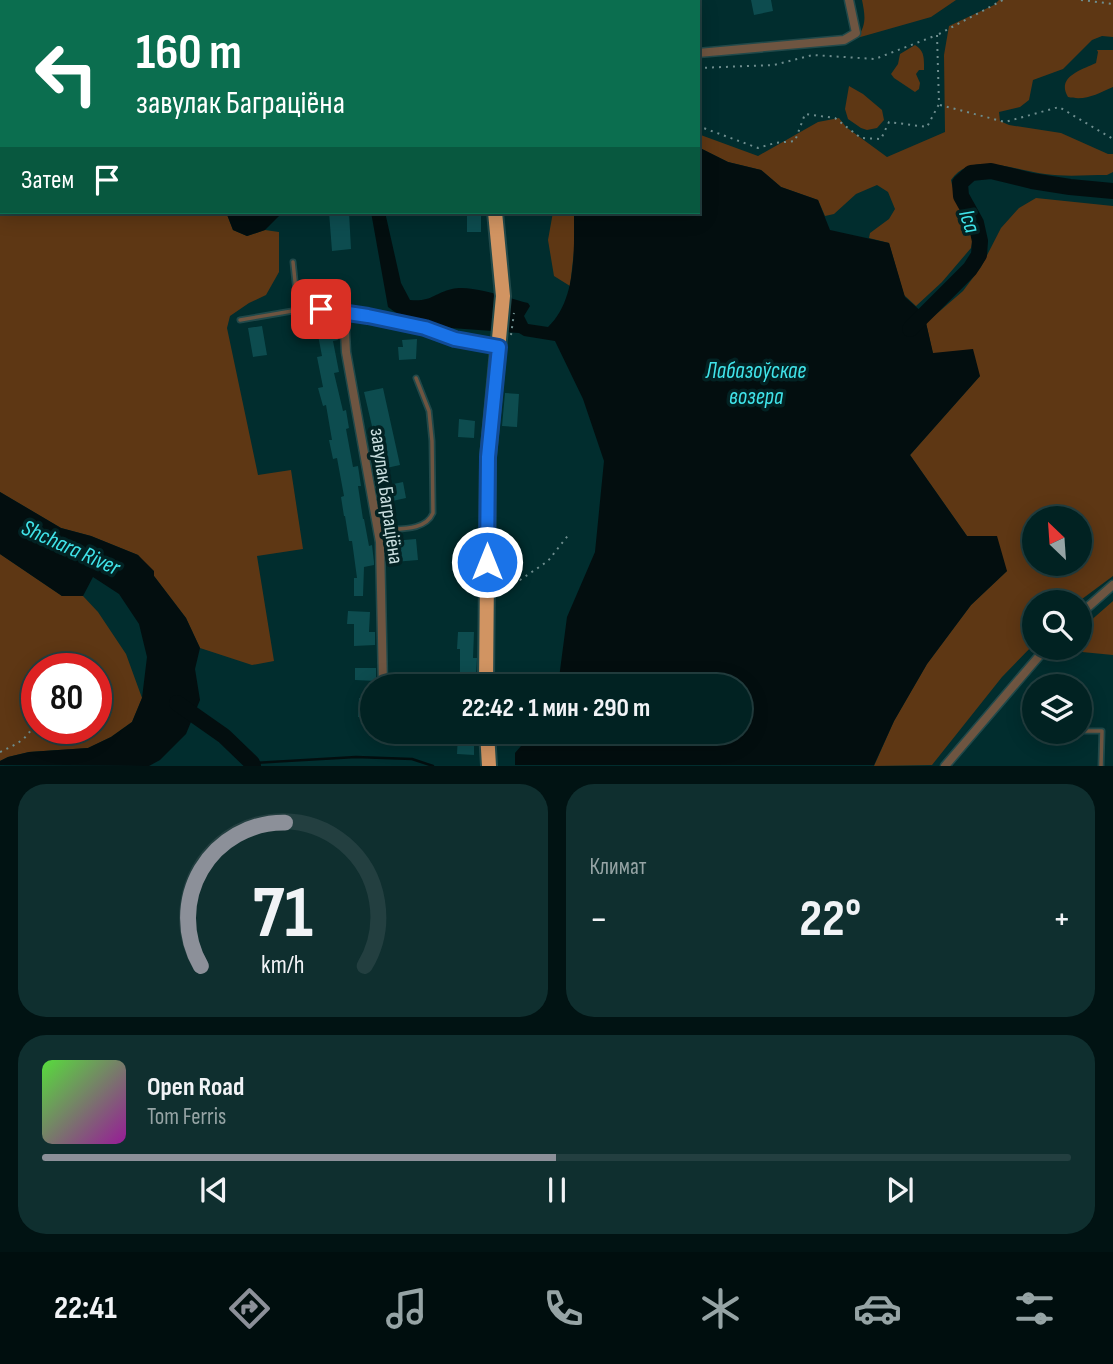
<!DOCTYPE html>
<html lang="ru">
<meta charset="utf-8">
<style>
body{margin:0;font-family:"Sofia Sans Condensed",sans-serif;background:#0f2f2f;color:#f1f3f6;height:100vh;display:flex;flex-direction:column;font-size:26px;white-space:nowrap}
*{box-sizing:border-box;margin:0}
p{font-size:23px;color:#96a4a5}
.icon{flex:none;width:38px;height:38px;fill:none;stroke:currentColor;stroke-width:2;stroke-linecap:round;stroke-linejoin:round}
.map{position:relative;height:766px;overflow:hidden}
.sheet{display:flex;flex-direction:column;gap:18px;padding:18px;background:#011313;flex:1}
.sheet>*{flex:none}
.top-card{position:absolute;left:0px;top:0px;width:700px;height:214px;box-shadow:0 4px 18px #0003,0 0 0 2px #233f40;background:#0b6e4f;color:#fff;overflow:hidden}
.needle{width:46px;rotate:335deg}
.fabs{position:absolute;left:1022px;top:506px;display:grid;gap:14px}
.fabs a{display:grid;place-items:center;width:70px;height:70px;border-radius:50%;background:#012222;box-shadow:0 4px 18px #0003,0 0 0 2px #233f40;font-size:35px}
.speed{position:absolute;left:21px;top:653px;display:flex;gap:14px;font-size:35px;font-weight:700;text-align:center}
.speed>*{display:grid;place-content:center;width:91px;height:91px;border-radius:50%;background:#012222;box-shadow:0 4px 18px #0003,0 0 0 2px #233f40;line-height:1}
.speed .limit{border:10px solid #d22;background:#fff;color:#111}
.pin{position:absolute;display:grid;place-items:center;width:60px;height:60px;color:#fff;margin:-30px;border-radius:14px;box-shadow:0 4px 10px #0006}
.me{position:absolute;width:77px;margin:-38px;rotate:0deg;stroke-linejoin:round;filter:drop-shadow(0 0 5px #0008)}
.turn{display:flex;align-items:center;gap:24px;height:147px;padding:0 21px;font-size:32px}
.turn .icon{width:91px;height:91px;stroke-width:2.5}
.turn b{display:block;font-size:49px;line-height:60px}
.then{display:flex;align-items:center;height:66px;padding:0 21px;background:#0003;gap:14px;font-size:26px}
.big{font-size:52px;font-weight:700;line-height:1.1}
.sheet .widget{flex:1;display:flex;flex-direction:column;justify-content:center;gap:10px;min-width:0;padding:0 24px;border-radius:28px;background:#0f2f2f}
.sheet .dial{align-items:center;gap:0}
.dial svg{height:182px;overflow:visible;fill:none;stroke:#233f40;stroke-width:7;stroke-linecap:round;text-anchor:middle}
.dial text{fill:#f1f3f6;stroke:none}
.song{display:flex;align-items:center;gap:21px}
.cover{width:84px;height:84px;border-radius:10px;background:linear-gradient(135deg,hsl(110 70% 55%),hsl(300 70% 35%))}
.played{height:7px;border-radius:4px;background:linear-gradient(90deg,#8c9099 50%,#233f40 50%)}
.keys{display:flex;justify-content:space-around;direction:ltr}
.heat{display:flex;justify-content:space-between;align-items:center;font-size:38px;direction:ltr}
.sheet .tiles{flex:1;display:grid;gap:18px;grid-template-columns:1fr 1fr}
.widget:last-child{grid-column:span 2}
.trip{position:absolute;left:360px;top:674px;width:392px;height:70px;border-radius:35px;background:#012222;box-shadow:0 4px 18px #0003,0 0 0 2px #233f40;font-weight:700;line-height:70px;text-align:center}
.menu{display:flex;height:112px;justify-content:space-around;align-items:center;background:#000e0e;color:#96a4a5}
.menu .icon{width:49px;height:49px}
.menu .current{color:#8c9099}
.menu b{font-size:32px;color:#f1f3f6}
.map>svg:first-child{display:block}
.green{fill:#5e3714;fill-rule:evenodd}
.water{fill:#030e0f}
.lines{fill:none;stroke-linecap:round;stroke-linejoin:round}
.stream{stroke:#030e0f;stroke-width:2.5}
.river{stroke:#030e0f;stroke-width:16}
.building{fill:#0d4c4f}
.lane-casing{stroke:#21494a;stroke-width:7}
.street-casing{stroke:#21494a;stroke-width:11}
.highway-casing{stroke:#21494a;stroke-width:18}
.path{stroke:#6e8d8e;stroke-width:2;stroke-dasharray:2 5;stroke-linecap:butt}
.lane{stroke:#6e5541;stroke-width:3.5}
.street{stroke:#6e5541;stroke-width:8}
.highway{stroke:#d19462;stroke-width:14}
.route-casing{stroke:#114b97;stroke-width:18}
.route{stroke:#1a73e8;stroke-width:12}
.labels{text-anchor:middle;stroke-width:7;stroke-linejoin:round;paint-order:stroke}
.street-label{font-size:21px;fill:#c9dedf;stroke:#032223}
.water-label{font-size:23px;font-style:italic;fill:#40e4ea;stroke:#032223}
</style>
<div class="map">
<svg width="1113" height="766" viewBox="0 0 1113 766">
<rect width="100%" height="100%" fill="#012d2e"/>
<path class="green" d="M 0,0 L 389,0 L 389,2 L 2,2 L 2,143 L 0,144 Z
M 862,0 L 956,0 L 931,17 L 857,38 C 867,25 865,15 862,0 Z
M 999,0 L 1113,0 L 1113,37 L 1102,36 L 1092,40 L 1063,69 L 1033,80 L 1029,100 L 1020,107 L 999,112 L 1000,121 L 1009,125 L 1061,133 L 1108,154 L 1113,154 L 1113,172 L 1107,175 C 1087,175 1065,177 1045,174 C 1016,171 972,150 951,180 C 955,204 977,224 971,248 L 942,282 L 916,306 L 904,295 L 889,243 L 869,238 L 870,233 L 889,219 L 895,209 L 888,192 L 877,185 L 856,194 L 834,214 L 825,216 L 818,200 L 781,187 L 761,170 L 728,162 L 698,147 L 698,134 L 758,156 L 818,122 L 839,118 L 846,127 L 887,157 L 945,132 L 944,55 L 949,26 L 994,5 Z
M 915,45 C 925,51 924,59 924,70 L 919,70 L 916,74 L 920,83 L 919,89 L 915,92 L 894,78 L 891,74 L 898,64 L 900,54 Z
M 1097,50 L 1113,50 L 1113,87 C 1097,94 1086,101 1068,97 C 1056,77 1081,70 1096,63 L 1098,52 Z
M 849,86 L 863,94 L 882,110 L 884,120 L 877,128 L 867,130 L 861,128 L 848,119 L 845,109 Z
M 2,171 L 2,212 L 226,212 L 233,230 L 247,236 L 265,230 L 279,232 L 279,272 L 266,295 L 249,303 L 230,316 L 227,328 L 258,475 L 291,470 L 303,549 L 257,556 L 274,661 L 252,665 L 200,648 L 186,618 L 138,555 L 91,536 L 61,528 L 0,492 L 0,172 Z
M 1036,198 L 1113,206 L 1113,576 L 1078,602 L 1034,602 L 1034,644 L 1002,677 L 932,765 L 874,766 L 894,721 L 927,664 L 971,605 L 1007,571 L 967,536 L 910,455 L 980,376 L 933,354 L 926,323 L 963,291 L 981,267 L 1001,228 L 1019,208 ZM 1034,518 L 1080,518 L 1080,564 L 1034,564 Z
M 553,212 L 574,212 L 574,251 L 570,286 L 554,276 L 548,240 Z
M 0,554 L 62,596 L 83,596 L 98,612 L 126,654 L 142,698 L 132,722 L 111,737 L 88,748 L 29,752 L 8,757 L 0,761 ZM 37,668 L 96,668 L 96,728 L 37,728 Z
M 1113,601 L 1113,655 L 1082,652 L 1068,648 L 1080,648 L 1080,630 Z"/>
<path class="water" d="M 698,147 L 728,162 L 761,170 L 781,187 L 818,200 L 830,230 L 889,243 L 905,297 L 924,314 L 933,353 L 973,349 L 980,376 L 910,455 L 967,536 L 997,536 L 1007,571 L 971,605 L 927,664 L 894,721 L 874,765 L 515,765 L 515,753 L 533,732 L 740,732 L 740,686 L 556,686 L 559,678 L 567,617 L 595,552 L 604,461 L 583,399 L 555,341 L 524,336 L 519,333 L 451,328 L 399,315 L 388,307 L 371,212 L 385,212 L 401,283 L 410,300 C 432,302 434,293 452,289 C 471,284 507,298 528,303 L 530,306 L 524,316 L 528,324 L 548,327 C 577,300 574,248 574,212 L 698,212 Z
M 226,212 L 283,212 L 265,230 L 247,236 L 233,230 Z
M 0,492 L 61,528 L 91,536 L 138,555 L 154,571 L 154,576 L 186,618 L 200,648 L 195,669 L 200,700 L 186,734 L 160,760 L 149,766 L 0,765 L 0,761 L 8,757 L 29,752 L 88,748 L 111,737 L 132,722 L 142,698 L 147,657 L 139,624 L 119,594 L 93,577 L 83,596 L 62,596 L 0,554 Z"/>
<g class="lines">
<path class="stream" d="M 252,763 L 356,757 L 412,759 L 433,766"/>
<path class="river" d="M 910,329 L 970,269 L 979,255 L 980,241 L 976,223 L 961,196 L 960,183 L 971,173 L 991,171 L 1032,181 L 1070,187 L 1113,191
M 177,703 L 224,736 L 252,763 L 253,766"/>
</g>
<path class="building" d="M 751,0 L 771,0 L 773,11 L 754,15 Z
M 329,212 L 349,212 L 351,249 L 332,251 Z
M 467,212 L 481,212 L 481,232 L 467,232 Z
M 334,322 L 338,340 L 333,341 L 339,372 L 334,373 L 343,411 L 346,410 L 349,428 L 346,429 L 353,467 L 358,466 L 361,486 L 358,486 L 363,519 L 364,519 L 369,546 L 372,545 L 374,562 L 374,565 L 364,567 L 363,596 L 354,596 L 354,578 L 357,578 L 352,541 L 349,541 L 345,516 L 344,516 L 341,497 L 344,496 L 337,458 L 333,459 L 329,440 L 332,440 L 326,405 L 323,406 L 318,388 L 323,387 L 317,357 L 322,356 L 316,325 Z
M 262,326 L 267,355 L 253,357 L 248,328 Z
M 417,339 L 416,359 L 399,360 L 398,347 L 403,347 L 402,340 Z
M 383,388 L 400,465 L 382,469 L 364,392 Z
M 505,393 L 519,394 L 517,427 L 502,426 Z
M 459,419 L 475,421 L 474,438 L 458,437 Z
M 403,482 L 406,498 L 388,502 L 384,486 Z
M 416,539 L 418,560 L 394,562 L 392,541 Z
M 348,611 L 370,612 L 369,632 L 375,632 L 375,645 L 354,646 L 354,624 L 347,624 Z
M 458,632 L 474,632 L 473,658 L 477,658 L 476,675 L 460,675 L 460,649 L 457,649 Z
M 355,668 L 376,668 L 376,681 L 355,680 Z
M 359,698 L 373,698 L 373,717 L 358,717 Z
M 458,735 L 474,736 L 474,755 L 457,754 Z"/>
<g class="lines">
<defs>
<path id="lane" d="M 240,320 L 298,310 L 293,262
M 380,530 C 397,528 425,532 433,513 L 432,441 L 429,411 L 416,378
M 1080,731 L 1102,731 L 1101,766"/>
<path id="street" d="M 664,0 L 664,2
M 698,53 L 844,40 L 856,33 L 849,0
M 298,310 L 321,309 L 367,316 L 425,329 L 455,339 L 499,347
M 344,312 L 346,352 L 380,542 L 383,686
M 1080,614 L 1113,585
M 945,766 L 1046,648"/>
<path id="highway" d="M 475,0 L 475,2
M 486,686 L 488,457 L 503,296 L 495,212
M 487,732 L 489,766"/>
</defs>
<use href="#lane" class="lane-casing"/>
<use href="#street" class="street-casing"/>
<use href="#highway" class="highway-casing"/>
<path class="path" d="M 1081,0 L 1113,4
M 939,34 L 1003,0
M 698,68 L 774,65 L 813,55 L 875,59 L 937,35 L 939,104 L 927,127 L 889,122 L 881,139 L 861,138 L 835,118 L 805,114 L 795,141 L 775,143 L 758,148 L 698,126
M 940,105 L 1005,122 L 1059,107 L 1113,139
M 511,335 L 514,313
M 499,577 L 520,580 L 548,561 L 570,533
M 38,665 L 39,668
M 0,752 C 21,742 26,740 37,720"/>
<use href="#lane" class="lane"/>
<use href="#street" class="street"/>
<use href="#highway" class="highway"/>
</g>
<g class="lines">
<defs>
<path id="route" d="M 321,309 L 368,316 L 425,328 L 455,339 L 499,347 L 488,457 L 487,562"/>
</defs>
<use href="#route" class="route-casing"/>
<use href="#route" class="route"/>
</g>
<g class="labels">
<g class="street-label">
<text transform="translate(387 496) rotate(82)" y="7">завулак Баграціёна</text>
</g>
<g class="water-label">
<text transform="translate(970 221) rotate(71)" y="8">Іса</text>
<text x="756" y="378">Лабазоўскае<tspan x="756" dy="26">возера</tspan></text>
<text transform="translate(71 547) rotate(24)" y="8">Shchara River</text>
</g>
</g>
</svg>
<div class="fabs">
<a><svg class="needle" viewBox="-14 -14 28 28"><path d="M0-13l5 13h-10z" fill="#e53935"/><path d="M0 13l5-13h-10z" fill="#96a4a5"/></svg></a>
<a><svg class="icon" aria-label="search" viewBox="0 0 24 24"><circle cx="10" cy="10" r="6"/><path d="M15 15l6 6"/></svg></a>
<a><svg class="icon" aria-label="layers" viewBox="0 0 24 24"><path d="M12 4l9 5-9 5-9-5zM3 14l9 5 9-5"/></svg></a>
</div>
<div class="speed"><div class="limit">80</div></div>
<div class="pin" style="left:321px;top:309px;background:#d93025"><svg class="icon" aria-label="arrive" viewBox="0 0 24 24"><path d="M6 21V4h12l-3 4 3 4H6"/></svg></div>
<svg class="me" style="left:487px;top:562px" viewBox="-20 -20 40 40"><circle r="17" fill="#1a73e8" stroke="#fff" stroke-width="3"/><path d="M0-11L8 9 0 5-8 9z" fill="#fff"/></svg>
<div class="trip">22:42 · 1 мин · 290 m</div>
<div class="top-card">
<div class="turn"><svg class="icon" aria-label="left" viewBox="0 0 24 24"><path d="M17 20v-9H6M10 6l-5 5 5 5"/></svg><div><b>160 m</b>завулак Баграціёна</div></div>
<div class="then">Затем<svg class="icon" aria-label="arrive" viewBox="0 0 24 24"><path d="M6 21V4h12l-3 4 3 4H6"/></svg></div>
</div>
</div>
<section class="sheet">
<div class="tiles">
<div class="widget dial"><svg viewBox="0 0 100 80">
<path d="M14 69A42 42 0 1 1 86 69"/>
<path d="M14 69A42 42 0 0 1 51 6" stroke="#8c9099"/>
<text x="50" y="56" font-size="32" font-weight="700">71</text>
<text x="50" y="72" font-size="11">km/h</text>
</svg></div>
<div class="widget"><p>Климат</p>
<div class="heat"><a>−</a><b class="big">22°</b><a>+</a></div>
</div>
<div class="widget">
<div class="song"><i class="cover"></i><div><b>Open Road</b><p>Tom Ferris</p></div></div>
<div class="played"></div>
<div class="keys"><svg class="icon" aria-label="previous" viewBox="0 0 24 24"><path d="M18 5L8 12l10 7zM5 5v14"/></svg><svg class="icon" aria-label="pause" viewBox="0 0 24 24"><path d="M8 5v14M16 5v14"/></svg><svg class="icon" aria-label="next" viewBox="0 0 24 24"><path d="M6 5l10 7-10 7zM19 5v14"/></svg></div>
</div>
</div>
</section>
<nav class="menu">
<b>22:41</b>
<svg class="icon current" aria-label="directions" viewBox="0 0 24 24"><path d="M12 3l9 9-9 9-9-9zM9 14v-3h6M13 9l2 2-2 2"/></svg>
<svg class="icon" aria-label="music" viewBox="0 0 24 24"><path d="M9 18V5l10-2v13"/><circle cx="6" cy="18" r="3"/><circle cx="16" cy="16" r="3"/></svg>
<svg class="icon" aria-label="phone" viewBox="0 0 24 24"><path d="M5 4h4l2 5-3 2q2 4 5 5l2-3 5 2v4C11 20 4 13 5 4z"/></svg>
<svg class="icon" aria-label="climate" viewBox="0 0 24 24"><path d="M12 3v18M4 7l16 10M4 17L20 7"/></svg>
<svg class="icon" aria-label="car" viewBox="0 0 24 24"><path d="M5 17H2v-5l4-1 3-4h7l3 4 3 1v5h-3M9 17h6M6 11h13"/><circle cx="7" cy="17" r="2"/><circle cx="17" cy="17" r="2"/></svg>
<svg class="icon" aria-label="filters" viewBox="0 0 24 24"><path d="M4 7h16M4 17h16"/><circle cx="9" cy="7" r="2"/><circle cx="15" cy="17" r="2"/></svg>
</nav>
